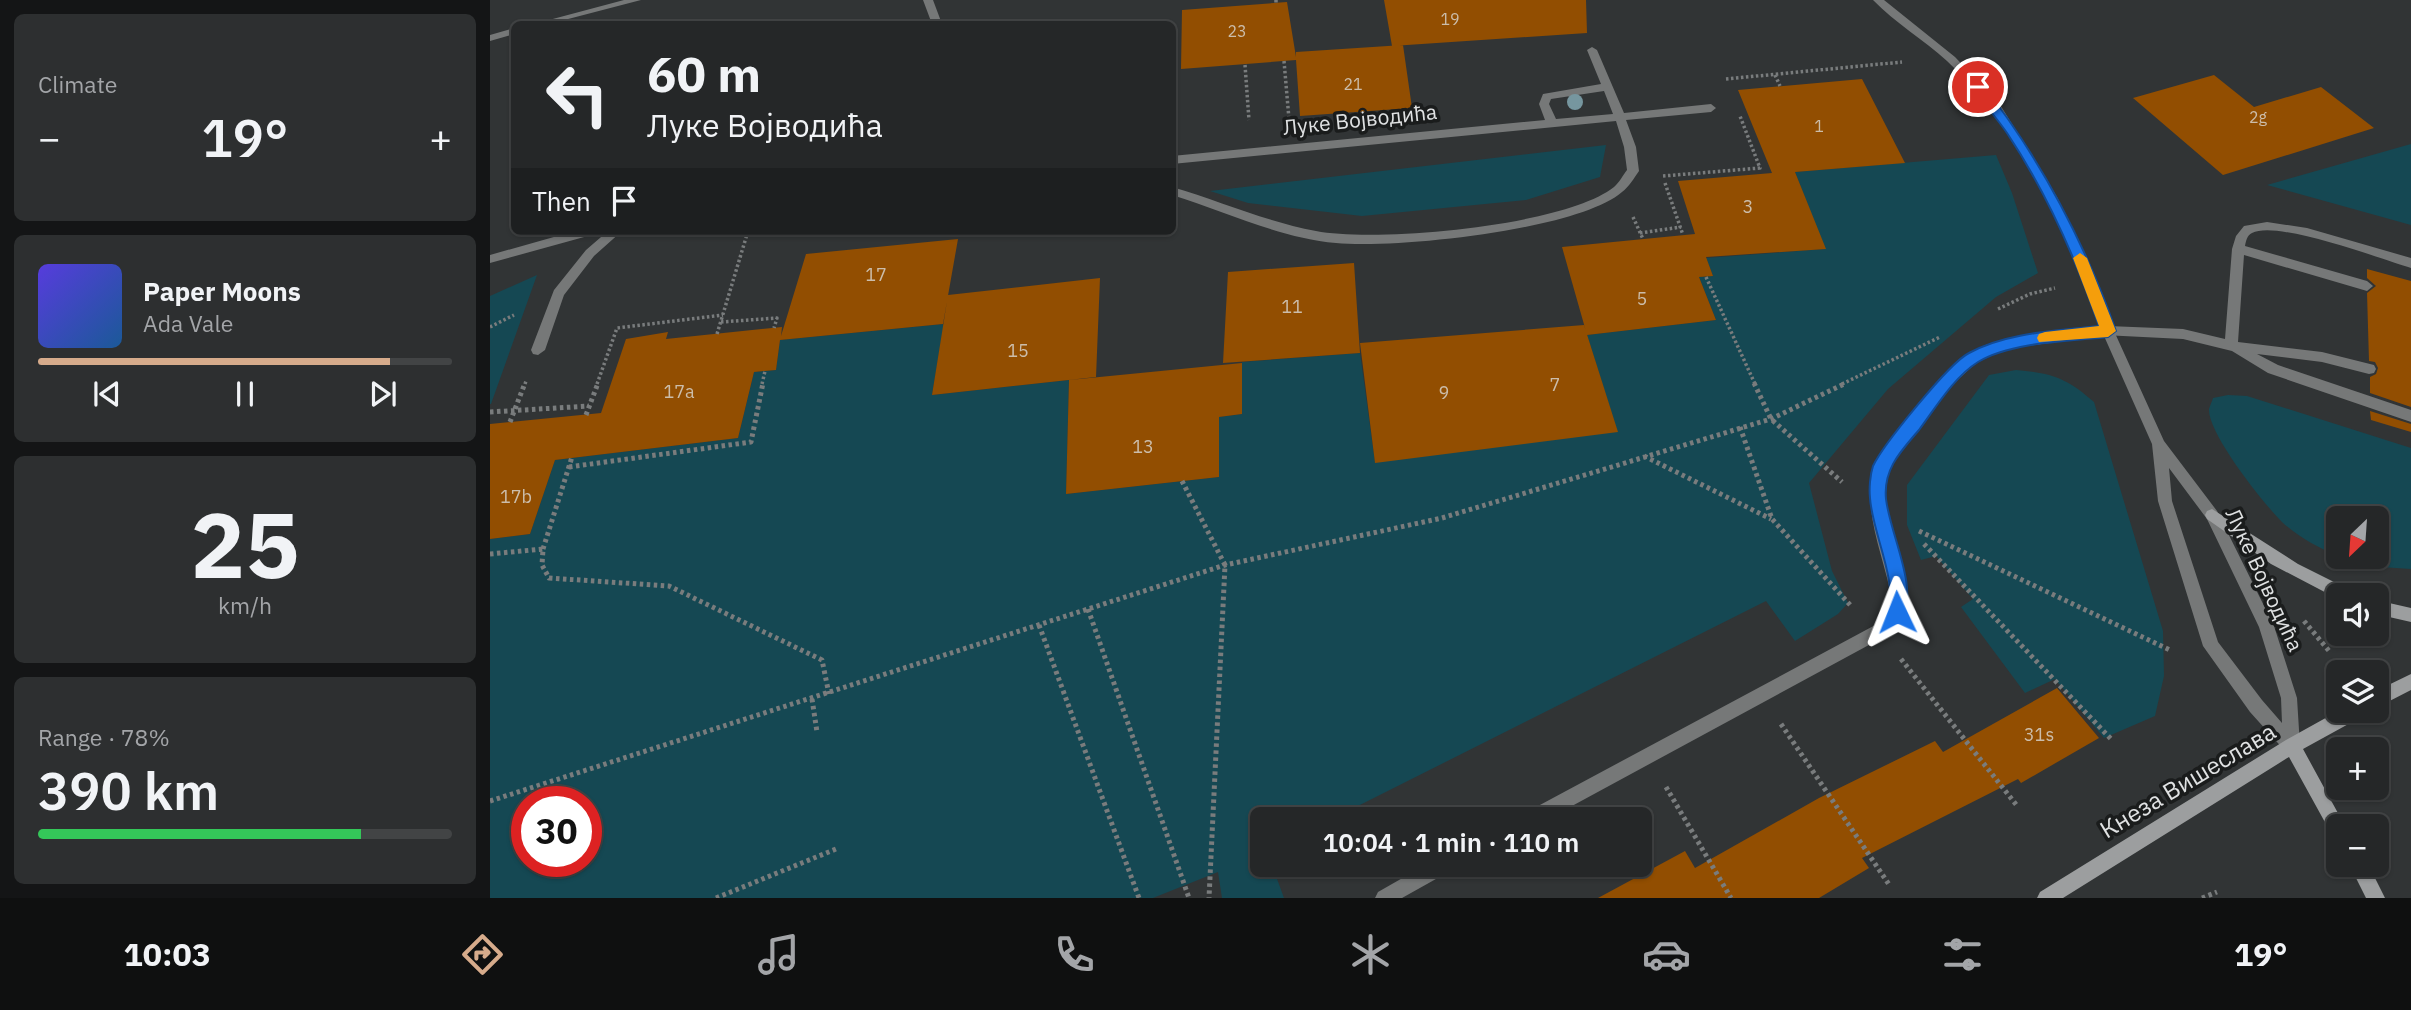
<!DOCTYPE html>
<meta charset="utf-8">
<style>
body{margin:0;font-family:"IBM Plex Sans",sans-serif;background:#2d2f30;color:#f1f3f6;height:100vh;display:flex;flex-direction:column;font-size:26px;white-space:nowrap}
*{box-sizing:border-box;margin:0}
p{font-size:23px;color:#a3a5a8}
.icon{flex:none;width:38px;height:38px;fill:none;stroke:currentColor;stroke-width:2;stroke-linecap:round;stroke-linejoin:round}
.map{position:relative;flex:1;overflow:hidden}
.sheet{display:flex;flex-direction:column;gap:14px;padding:14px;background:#141516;width:490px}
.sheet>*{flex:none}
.top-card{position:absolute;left:21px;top:21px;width:665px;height:214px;border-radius:10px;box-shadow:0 2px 5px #0004,0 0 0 2px #424445;background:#252728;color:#f1f3f6;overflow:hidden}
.needle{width:46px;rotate:205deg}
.buttons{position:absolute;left:1836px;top:506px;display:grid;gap:14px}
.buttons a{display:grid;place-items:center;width:63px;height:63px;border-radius:10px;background:#252728;box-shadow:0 2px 5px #0004,0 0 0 2px #424445;font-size:35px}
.speed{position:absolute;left:21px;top:786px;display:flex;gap:14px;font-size:35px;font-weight:700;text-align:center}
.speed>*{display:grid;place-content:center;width:91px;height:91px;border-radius:50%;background:#252728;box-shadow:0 2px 5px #0004,0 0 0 2px #424445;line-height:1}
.speed .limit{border:10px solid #d22;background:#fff;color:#111}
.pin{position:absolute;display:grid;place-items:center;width:60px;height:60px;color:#fff;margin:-30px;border:4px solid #fff;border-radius:50%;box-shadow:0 2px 7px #0007}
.me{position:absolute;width:77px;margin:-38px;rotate:358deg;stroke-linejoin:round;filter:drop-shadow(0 0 5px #0008)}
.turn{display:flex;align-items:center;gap:24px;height:147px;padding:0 21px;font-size:32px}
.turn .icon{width:91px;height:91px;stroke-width:2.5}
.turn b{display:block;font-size:49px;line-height:60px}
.then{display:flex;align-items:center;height:66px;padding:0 21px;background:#0003;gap:14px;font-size:26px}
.big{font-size:52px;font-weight:600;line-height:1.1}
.sheet .tile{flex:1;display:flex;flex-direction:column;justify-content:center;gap:10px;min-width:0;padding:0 24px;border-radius:10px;background:#2d2f30}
.sheet .dial{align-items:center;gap:0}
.dial b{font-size:91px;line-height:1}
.song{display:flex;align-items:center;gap:21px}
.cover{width:84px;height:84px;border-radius:10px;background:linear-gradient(135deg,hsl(250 70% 55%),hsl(210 70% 35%))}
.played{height:7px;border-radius:4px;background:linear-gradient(90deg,#d6ab8b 85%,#424445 85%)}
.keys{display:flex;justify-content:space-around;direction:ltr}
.heat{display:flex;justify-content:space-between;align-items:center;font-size:38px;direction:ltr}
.charge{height:10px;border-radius:5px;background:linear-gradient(90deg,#34c759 78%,#424445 0)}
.trip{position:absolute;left:760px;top:807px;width:402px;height:70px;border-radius:10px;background:#252728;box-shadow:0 2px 5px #0004,0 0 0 2px #424445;font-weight:600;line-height:70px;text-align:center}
.tabs{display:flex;height:112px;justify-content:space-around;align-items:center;background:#0f1010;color:#a3a5a8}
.tabs .icon{width:49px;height:49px}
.tabs .on{color:#d6ab8b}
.tabs b{font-size:32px;color:#f1f3f6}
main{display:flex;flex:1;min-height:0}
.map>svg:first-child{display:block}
.green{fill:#154853;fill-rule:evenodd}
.building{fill:#924e01}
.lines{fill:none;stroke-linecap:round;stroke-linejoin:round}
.path-far1{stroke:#797c7d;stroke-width:3.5;stroke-dasharray:2.5 2.5;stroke-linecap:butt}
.path{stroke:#797c7d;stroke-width:5;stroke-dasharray:3.5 3.5;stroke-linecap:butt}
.lane{fill:#767878;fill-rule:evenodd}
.street{fill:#767878;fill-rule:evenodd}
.secondary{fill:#9c9e9f;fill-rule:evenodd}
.tree{fill:#76969f}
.route{fill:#1a73e8;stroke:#114b97;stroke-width:2}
.slow{fill:#f59e0b}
.labels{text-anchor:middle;stroke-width:7;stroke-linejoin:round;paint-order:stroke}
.far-number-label{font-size:16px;fill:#ccbdaa}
.number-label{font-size:18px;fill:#ccbdaa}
.street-label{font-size:21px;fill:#e0e2e3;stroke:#1a1c1c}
.near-street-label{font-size:24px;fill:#e0e2e3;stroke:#1a1c1c}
</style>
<main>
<section class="sheet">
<div class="tile"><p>Climate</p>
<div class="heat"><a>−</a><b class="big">19°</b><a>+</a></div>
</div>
<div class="tile">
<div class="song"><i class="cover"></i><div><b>Paper Moons</b><p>Ada Vale</p></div></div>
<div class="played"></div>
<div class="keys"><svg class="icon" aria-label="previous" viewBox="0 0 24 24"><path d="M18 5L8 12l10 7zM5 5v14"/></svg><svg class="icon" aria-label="pause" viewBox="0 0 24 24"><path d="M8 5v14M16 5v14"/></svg><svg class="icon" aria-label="next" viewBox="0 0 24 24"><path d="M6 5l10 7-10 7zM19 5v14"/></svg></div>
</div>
<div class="tile dial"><b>25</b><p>km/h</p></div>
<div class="tile"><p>Range · 78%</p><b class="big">390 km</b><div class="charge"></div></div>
</section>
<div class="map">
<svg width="1921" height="898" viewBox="0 0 1921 898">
<rect width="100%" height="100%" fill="#313435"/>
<path class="green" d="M 1921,144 L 1921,225 L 1777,185 Z
M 1116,145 L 1110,177 L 1036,200 L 872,216 L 758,203 L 720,191 Z
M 1506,155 L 1522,193 L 1548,273 L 1506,297 L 1398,389 L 1319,483 L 1342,571 L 1358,603 L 1348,614 L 1305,641 L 1276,601 L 842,819 L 772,819 L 772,864 L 782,865 L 794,898 L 732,898 L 728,872 L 663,898 L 0,898 L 0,539 L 40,534 L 65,460 L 248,438 L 264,372 L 286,370 L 290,340 L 454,324 L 442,395 L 579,380 L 576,494 L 729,477 L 729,417 L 752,414 L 752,362 L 870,353 L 885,462 L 1127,431 L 1097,335 L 1226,320 L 1209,277 L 1223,276 L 1216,258 L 1335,249 L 1305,172 ZM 37,802 L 96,802 L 96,861 L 37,861 Z
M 47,275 L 1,404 L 0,404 L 0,296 Z
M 1526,370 C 1562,373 1577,378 1604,402 L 1673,631 L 1674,676 L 1665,716 L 1614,738 L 1565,679 L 1535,693 L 1471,607 L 1483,599 L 1446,556 L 1431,560 L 1417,525 L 1417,485 L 1499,375 Z
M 1738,395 L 1757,396 L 1921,448 L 1921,569 L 1891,567 L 1848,556 L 1886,556 L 1886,518 L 1848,518 L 1848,556 C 1829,548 1808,537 1792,522 C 1774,504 1718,434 1719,409 C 1720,405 1722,402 1723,398 Z"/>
<path class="building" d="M 894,0 L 1096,0 L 1097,33 L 902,46 Z
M 797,2 L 806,57 L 806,52 L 913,45 L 922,108 L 810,116 L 806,60 L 691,69 L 692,10 Z
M 1724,75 L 1764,107 L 1831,87 L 1884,128 L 1733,175 L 1643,98 Z
M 1372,79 L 1415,163 L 1305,172 L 1336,249 L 1216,257 L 1223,276 L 1209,277 L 1226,320 L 1097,335 L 1072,247 L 1205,234 L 1188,181 L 1282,173 L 1248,90 Z
M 468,239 L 453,324 L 290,340 L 286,370 L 264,372 L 248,438 L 65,460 L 40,534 L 0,539 L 0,424 L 111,413 L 136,339 L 178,332 L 176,339 L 292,327 L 291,336 L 316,254 Z
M 864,263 L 870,353 L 733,363 L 738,272 Z
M 1877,269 L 1921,281 L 1921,407 L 1880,393 L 1880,377 L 1886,374 L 1888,368 L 1885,362 L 1879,361 L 1877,293 L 1886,286 L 1877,278 Z
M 610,278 L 606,377 L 442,395 L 458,295 Z
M 1094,325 L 1128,432 L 885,463 L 870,343 Z
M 752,363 L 752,414 L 729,417 L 729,477 L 576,494 L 579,380 Z
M 1880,411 L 1921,424 L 1921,432 L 1881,420 Z
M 1567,688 L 1609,738 L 1531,783 L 1528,779 L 1372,858 L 1379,868 L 1329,898 L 1108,898 L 1195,851 L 1205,868 L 1329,798 L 1445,741 L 1453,752 Z"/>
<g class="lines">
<path class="path-far1" d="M 786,0 L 786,3
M 794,61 L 799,119
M 755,65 L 759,120
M 1285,75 L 1290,86
M 1236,79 L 1412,62
M 1173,176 L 1270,168 L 1250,116
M 1175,183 L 1193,235
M 1143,217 L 1153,239
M 1150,233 L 1191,227
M 1216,277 L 1265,384
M 1508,309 L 1540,294 L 1565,288
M 231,322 L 287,318 L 284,328
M 0,327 L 24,315
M 227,334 L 258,231
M 35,384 L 36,381
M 107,384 L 127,328 L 233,315
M 272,384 L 275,371
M 1352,384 L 1450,337"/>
<path class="path" d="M 1264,383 L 1281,419 L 1352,482
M 0,412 L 99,406
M 96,415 L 108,383
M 20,422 L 35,383
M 1250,427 L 1282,519 L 1362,607
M 1154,456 L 1281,519
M 79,467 L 261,442 L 273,383
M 692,481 L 735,565 L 719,898
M 1429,531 L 1680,650
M 1434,544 L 1623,741
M 53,549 L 82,457
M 0,554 L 53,549 L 52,565 L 59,578 L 179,586 L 332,660 L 339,694
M 598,609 L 699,898
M 1814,621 L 1840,652
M 549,625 L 649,898
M 1411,659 L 1528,807
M 322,699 L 327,732
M 1291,724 L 1400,886
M 1176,787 L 1241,898
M 0,801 L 735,565 L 952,518 L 1281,419 L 1356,383
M 226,898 L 346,849
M 1712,898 L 1727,892"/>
<path class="lane" d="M 433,0 L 443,0 L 452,24 L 442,24 Z
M 1102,47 L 1107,50 L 1134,113 L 1221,104 L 1226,108 L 1221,112 L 1136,120 L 1146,147 L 1149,171 C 1144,178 1139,187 1132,192 C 1088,230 906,249 846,243 C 790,238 736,212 682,195 L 682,187 C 730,201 777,222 826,231 C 887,243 1075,226 1124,187 C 1129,183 1133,175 1137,170 L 1134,147 L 1126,121 L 682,164 L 682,156 L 1055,120 L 1049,104 L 1053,94 L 1111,84 L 1097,50 ZM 1114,91 L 1123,114 L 1066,119 L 1059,104 L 1061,99 Z
M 1777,222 L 1817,228 L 1921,258 L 1921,268 C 1891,259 1788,220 1762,233 C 1757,235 1756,241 1755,246 L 1877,281 L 1883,286 L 1877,291 L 1754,255 L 1748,342 L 1832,352 L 1884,365 L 1886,369 L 1884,373 L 1879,374 L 1832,362 L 1767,354 L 1788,365 L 1921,410 L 1921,422 L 1778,373 L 1742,351 L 1693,339 L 1613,335 L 1612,331 L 1613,327 L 1618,326 L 1693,329 L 1735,339 L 1742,249 L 1746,236 L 1754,226 Z
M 85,231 L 107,231 L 105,234 L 0,263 L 0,255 Z
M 118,231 L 132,231 L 104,256 L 74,295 L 55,350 L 48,355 L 43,354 L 41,350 L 64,290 L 96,250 Z"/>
<path class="street" d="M 134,0 L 151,0 L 59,24 L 44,24 Z
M 1383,0 L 1394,0 L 1465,57 L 1509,103 L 1567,197 L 1606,279 L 1624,331 L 1674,441 L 1727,511 L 1784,626 L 1807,698 L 1810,746 L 1808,752 L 1802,754 L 1796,752 L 1760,712 L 1713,646 L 1668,501 L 1662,444 L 1614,336 L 1529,347 L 1500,355 L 1487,362 L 1462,385 L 1408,454 L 1397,475 L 1395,496 L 1398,523 L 1418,601 L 1412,617 L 1401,633 L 1058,819 L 1032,819 L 1035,813 L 1389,623 L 1400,609 L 1402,601 C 1396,563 1377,524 1381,485 C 1384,459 1402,440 1418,421 C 1436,399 1452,373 1475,356 C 1509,332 1569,331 1610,327 C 1579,237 1527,126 1457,61 C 1434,40 1405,23 1383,0 ZM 1679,468 L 1717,519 L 1769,627 L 1791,698 L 1792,723 L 1772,700 L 1728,642 L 1682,501 Z
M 24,28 L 24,34 L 0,41 L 0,35 Z
M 937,864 L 965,864 L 962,870 L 912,898 L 885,898 L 888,892 Z"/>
<path class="secondary" d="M 1722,509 L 1808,564 L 1860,590 L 1863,595 L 1848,595 L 1848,599 L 1781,564 L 1717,519 L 1715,515 L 1717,511 Z
M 1886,600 L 1921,608 L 1921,622 L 1886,614 Z
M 1921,674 L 1921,690 L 1886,708 L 1886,691 Z
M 1850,710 L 1875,710 L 1873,716 L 1813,749 L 1855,826 L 1848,826 L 1848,838 L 1842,835 L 1799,757 L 1573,898 L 1547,898 L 1550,892 L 1796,740 Z
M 1859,864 L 1878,864 L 1895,898 L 1876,898 Z"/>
</g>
<circle class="tree" cx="1085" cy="102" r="8"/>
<path class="route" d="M 1488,83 L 1492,84 C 1551,159 1594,241 1626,331 L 1618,337 C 1580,341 1521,342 1488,362 C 1464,377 1446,407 1429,430 C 1411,451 1393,469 1396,499 C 1400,534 1428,586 1413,618 L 1407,620 L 1401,618 L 1398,612 C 1408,581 1382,532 1380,498 C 1379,489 1380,475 1383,466 C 1393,445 1459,363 1479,353 C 1517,332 1567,331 1609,326 C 1586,259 1557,193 1517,133 C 1506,117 1493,103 1482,87 Z"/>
<path class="slow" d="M 1590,253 L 1597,258 L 1626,331 L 1618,337 L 1549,342 L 1547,338 L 1549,334 L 1555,332 L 1609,326 L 1583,258 Z"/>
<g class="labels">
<g class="far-number-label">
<text x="960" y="25">19</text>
<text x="747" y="37">23</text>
<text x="863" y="90">21</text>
<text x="1768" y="123">2g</text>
<text x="1329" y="132">1</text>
</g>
<g class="number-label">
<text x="1258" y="213">3</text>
<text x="386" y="281">17</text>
<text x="1152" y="305">5</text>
<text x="802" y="313">11</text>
<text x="528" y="357">15</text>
<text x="1065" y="391">7</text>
<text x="189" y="398">17a</text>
<text x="954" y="399">9</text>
<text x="653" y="453">13</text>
<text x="26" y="503">17b</text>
<text x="1549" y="741">31s</text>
</g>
<g class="street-label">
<text transform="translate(870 120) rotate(-6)" y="7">Луке Војводића</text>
<text transform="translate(1774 580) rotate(65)" y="7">Луке Војводића</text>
</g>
<g class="near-street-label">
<text transform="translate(1698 781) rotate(-31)" y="8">Кнеза Вишеслава</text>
</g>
</g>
</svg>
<div class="buttons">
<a><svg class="needle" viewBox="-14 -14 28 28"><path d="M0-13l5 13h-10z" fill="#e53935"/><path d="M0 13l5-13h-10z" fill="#a3a5a8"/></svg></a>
<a><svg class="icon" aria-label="sound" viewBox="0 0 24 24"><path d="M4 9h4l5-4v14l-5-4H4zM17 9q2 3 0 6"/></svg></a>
<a><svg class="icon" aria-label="layers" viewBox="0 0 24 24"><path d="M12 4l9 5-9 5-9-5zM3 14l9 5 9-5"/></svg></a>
<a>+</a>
<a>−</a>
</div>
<div class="speed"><div class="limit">30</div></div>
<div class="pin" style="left:1488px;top:87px;background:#d93025"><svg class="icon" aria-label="arrive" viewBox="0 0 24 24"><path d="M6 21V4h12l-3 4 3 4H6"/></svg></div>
<svg class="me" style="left:1407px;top:612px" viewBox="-20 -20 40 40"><path d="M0-17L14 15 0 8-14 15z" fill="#1a73e8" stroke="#fff" stroke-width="4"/></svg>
<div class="trip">10:04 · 1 min · 110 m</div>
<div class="top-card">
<div class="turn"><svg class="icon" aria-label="left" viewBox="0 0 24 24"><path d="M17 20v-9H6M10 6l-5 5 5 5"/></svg><div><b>60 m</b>Луке Војводића</div></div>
<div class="then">Then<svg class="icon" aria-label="arrive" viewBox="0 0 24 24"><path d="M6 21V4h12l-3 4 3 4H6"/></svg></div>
</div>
</div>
</main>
<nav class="tabs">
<b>10:03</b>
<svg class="icon on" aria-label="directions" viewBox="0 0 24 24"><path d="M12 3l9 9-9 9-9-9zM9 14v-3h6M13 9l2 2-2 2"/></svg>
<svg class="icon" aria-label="music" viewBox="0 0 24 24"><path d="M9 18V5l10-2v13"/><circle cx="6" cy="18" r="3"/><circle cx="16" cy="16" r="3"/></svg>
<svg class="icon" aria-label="phone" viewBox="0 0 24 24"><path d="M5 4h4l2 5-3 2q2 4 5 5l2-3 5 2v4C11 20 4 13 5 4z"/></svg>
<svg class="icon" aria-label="climate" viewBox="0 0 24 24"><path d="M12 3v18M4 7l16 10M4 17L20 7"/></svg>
<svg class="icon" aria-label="car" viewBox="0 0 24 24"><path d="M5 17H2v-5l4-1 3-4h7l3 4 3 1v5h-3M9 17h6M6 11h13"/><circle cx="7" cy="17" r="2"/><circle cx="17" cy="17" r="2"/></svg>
<svg class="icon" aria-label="filters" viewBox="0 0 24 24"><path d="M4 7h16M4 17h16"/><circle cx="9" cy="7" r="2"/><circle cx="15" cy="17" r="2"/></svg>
<b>19°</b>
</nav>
